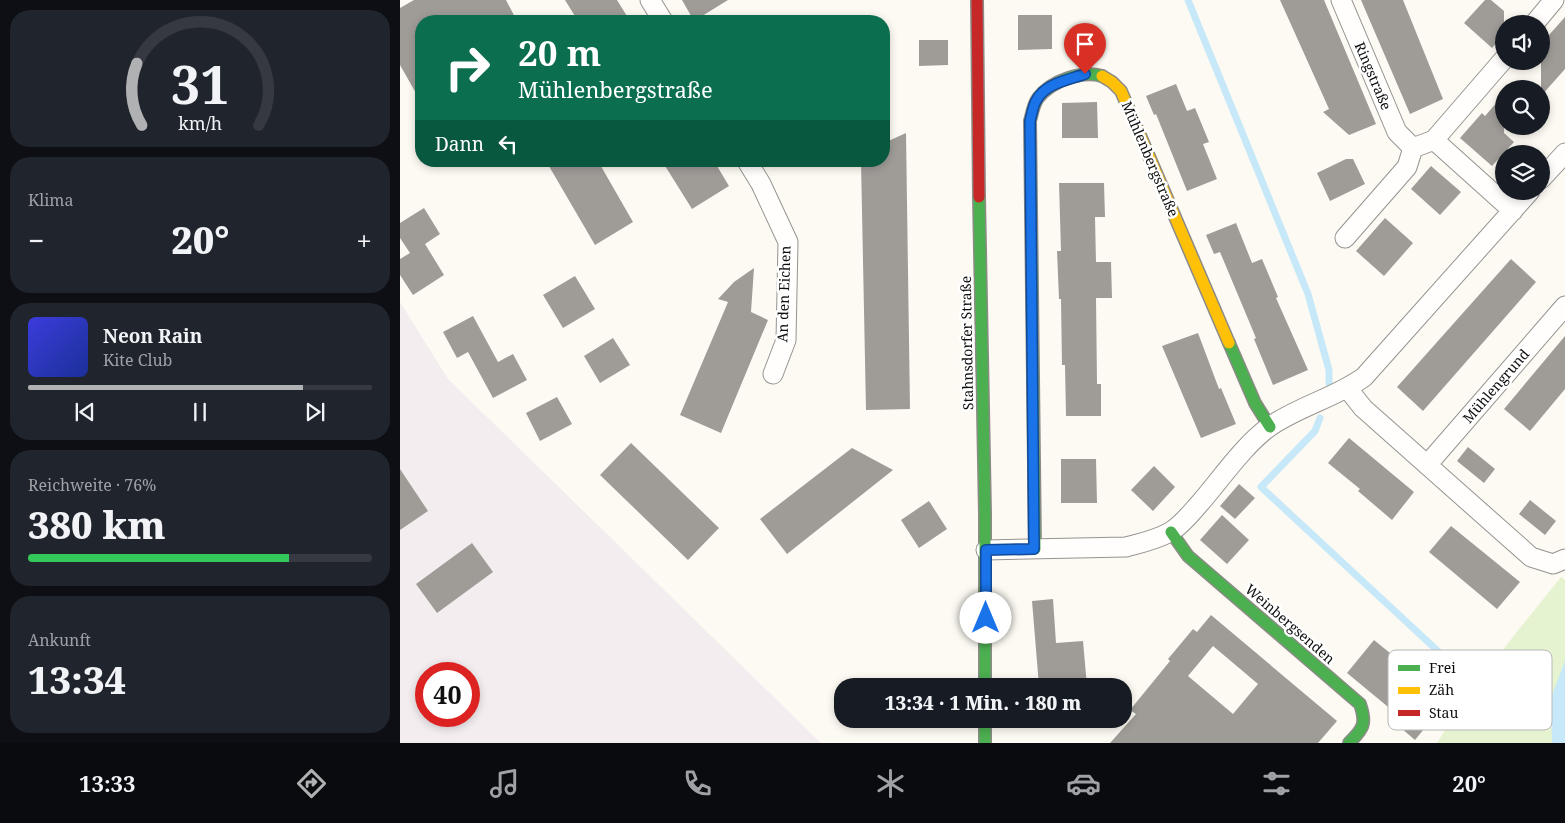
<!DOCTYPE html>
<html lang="de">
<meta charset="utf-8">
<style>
body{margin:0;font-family:"Noto Serif",serif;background:#20242c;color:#f1f3f6;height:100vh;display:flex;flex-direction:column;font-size:19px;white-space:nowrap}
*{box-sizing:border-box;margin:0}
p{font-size:16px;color:#9ea1a6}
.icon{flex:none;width:28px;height:28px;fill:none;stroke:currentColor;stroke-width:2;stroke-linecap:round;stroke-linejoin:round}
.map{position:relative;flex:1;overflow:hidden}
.details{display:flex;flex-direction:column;gap:10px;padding:10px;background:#0d0f14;width:400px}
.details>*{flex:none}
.banner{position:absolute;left:15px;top:15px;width:475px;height:152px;border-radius:20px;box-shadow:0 2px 8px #0003;background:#0b6e4f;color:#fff;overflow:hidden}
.tools{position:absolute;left:1095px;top:15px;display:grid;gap:10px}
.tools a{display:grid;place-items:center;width:55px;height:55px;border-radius:50%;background:#171b24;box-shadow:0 2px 8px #0003;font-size:25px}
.speed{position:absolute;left:15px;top:662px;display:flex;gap:10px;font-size:25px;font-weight:700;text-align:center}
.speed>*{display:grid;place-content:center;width:65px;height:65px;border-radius:50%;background:#171b24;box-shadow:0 2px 8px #0003;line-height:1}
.speed .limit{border:8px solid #d22;background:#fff;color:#111}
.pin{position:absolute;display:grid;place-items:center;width:42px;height:42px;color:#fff;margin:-51px -21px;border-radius:50% 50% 50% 0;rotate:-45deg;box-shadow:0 0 5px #0007}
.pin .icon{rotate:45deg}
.me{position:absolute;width:55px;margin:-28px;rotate:0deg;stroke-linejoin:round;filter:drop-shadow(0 0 4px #0008)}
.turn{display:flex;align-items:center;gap:18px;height:105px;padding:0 20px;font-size:22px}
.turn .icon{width:65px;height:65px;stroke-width:2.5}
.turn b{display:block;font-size:35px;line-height:42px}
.then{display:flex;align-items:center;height:48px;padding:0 20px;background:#0003;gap:10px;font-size:19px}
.big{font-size:38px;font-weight:800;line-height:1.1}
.details .tile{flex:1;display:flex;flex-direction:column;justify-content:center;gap:8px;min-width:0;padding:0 18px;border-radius:20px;background:#20242c}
.details .dial{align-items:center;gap:0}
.dial svg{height:130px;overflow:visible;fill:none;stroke:#363941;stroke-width:7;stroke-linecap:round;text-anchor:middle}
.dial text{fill:#f1f3f6;stroke:none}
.song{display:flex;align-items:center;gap:15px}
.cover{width:60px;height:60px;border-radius:8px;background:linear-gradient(135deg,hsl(240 70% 55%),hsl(230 70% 35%))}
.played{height:5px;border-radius:2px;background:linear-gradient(90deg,#b0b1b2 80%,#363941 80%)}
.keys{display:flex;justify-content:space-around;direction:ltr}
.heat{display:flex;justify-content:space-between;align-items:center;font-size:28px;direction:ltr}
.charge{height:8px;border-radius:4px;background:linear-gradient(90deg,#34c759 76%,#363941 0)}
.trip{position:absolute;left:434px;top:678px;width:298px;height:50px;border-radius:20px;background:#171b24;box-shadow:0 2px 8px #0003;font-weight:800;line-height:50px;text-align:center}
.tabs{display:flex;height:80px;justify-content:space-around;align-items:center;background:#090b0e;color:#9ea1a6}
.tabs .icon{width:35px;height:35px}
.tabs .active{color:#b0b1b2}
.tabs b{font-size:22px;color:#f1f3f6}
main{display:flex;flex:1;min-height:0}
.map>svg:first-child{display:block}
.industrial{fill:#f3edef;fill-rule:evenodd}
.green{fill:#e5f3d0}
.water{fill:#c6e8f8}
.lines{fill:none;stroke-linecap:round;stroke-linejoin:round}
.stream{stroke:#c6e8f8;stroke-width:7}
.building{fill:#9f9c98;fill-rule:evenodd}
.street-casing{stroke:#959491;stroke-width:21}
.fast-casing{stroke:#8c8b87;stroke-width:14}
.slow-casing{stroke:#8c8b87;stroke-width:14}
.jam-casing{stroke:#8c8b87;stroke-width:14}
.street{stroke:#fffefd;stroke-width:19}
.fast{stroke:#4caf50;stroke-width:11}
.slow{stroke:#ffc107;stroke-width:11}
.jam{stroke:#c62828;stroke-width:11}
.route-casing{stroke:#114b97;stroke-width:12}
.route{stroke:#1a73e8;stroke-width:9}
.labels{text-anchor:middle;stroke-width:5;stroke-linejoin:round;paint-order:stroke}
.street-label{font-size:14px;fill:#0e0e0e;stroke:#fff}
.key{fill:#fff;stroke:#b7b7b7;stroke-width:1}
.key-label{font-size:14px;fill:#0e0e0e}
</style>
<main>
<section class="details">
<div class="tile dial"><svg viewBox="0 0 100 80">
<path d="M14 69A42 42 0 1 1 86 69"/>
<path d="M14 69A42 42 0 0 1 11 31" stroke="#b0b1b2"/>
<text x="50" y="56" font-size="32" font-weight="700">31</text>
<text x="50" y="72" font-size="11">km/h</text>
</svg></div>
<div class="tile"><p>Klima</p>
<div class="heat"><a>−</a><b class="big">20°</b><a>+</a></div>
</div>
<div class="tile">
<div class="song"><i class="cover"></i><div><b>Neon Rain</b><p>Kite Club</p></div></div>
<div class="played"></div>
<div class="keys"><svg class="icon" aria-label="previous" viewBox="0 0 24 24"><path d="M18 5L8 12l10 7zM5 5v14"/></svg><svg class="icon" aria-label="pause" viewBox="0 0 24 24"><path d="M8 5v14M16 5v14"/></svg><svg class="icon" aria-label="next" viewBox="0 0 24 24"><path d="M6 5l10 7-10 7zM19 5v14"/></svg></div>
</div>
<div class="tile"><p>Reichweite · 76%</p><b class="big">380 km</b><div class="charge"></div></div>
<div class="tile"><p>Ankunft</p><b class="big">13:34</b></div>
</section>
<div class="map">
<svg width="1165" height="743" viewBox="0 0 1165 743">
<rect width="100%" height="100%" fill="#fcfaf2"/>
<path class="industrial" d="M 0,302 L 48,379 L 421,743 L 0,743 ZM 26,674 L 69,674 L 69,716 L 26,716 Z"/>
<path class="green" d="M 1161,577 L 1165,580 L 1165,743 L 1037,743 C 1073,684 1118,631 1161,577 Z"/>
<path class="water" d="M 1165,661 L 1165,743 L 1152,743 L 1151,698 Z"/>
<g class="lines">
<path class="stream" d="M 788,0 L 908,294 L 929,370 L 929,383
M 920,418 L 915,431 L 861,487 L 1068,679 L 1151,698 L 1165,705"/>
</g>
<path class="building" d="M 14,0 L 106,0 L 117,21 L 21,21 L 21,102 L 0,65 L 0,8 Z
M 165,0 L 217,0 L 230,21 L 178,21 Z
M 282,0 L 328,0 L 294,21 Z
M 880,0 L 924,0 L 976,124 L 949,135 L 923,112 L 929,109 Z
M 961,0 L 1003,0 L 1043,99 L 1010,114 Z
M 1085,0 L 1091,0 L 1104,11 L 1104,35 L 1092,48 L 1064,23 Z
M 618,15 L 652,15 L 652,49 L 618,50 Z
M 1165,17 L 1165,69 L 1141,96 L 1141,44 Z
M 519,40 L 548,40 L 548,65 L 519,66 Z
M 776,84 L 787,111 L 795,108 L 809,142 L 803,144 L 817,179 L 787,191 L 756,114 L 754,115 L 746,96 Z
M 1104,94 L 1104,133 L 1114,142 L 1092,166 L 1060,138 L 1082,113 L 1085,116 Z
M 697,102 L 698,138 L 662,138 L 662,103 Z
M 506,133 L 510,409 L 466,410 L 461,161 L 484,161 L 484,143 Z
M 946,159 L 953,159 L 965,184 L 930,201 L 917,173 Z
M 146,161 L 198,161 L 233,222 L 195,245 Z
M 262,161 L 314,161 L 329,186 L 292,209 Z
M 1031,166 L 1061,192 L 1040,215 L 1011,189 Z
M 659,183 L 704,183 L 705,217 L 695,217 L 696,262 L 711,262 L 712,298 L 696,298 L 697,384 L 701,384 L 701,416 L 666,416 L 665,365 L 662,365 L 661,299 L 659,299 L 657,251 L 661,251 Z
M 24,208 L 40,234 L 25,244 L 44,275 L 13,295 L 0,275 L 0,259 L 10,253 L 0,238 L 0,223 Z
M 985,218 L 1013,243 L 984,276 L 956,251 Z
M 836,223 L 852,263 L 862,259 L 878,297 L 876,298 L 908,370 L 873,385 L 854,339 L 856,338 L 820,252 L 814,254 L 806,235 Z
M 1111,259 L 1136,282 L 1023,411 L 997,387 Z
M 354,268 L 351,312 L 368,320 L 321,433 L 280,415 L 328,302 L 318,299 L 334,282 Z
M 175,276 L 195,309 L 163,328 L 143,295 Z
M 73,316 L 98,362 L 113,354 L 127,380 L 93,398 L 68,352 L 57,358 L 43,332 Z
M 798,333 L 819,389 L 821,388 L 836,424 L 801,438 L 762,346 Z
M 1165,336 L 1165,389 L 1130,431 L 1104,409 Z
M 213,338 L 230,365 L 200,383 L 184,356 Z
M 157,397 L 172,424 L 140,441 L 126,413 Z
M 949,438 L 1014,492 L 992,520 L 958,491 L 960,489 L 928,463 Z
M 231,443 L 319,528 L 288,560 L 200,475 Z
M 1068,447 L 1095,469 L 1084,483 L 1057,461 Z
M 452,448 L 493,470 L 387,554 L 360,519 Z
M 661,459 L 696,459 L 697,503 L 661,503 Z
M 754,466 L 775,487 L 753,511 L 731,490 Z
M 0,469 L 28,511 L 0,530 Z
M 839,484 L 855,498 L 835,519 L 820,506 Z
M 1130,500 L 1156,521 L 1145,535 L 1119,514 Z
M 529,501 L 547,529 L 519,548 L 501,520 Z
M 822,515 L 849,540 L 827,564 L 800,540 Z
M 1051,526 L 1120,582 L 1097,609 L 1029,552 Z
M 72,543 L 93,572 L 37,613 L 16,584 Z
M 653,599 L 656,643 L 683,641 L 687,686 L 639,686 L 632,601 Z
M 811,615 L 937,721 L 918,743 L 710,743 L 736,714 L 730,710 L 770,661 L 768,659 L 793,629 L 797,632 ZM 813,646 L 858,684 L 833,714 L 788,676 Z
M 974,640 L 1001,662 L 991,675 L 1037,713 L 1015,740 L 988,717 L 993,711 L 947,673 Z"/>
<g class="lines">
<defs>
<path id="street" d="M 250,0 L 263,21
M 941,0 L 997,132 L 1013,148 L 1034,140 L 1104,59
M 1134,24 L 1154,0
M 1034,140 L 1113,211
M 347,161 L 361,184 L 388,242 L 386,340 L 373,374
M 1141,179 L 1165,153
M 945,238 L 1007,167 L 1013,148
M 948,389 L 963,408 L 1131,557 L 1153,564 L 1165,559
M 1027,465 L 1165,306
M 586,550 L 726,547 C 741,543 756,540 770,532 C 781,526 791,513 800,503 C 820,480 844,445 869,427 C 899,406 935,398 964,377 L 1130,191"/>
<path id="fast" d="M 579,197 L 585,514 L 585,686
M 829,343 L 855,403 L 870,427
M 771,532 L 788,556 L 960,704 C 967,724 963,729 949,743
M 635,549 L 630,121 C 632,114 633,105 638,98 C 651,81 682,70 702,76
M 585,719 L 585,743"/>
<path id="slow" d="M 702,76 L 712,82 L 721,91 L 829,343"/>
<path id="jam" d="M 577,0 L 579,197"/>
</defs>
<use href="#street" class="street-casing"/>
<use href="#fast" class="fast-casing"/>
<use href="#slow" class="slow-casing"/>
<use href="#jam" class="jam-casing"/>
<use href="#street" class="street"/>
<use href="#fast" class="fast"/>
<use href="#slow" class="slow"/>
<use href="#jam" class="jam"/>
</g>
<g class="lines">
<defs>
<path id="route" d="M 586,618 L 586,550 L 634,549 L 630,121 C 632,114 633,106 636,101 C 645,83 668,80 685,74"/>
</defs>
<use href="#route" class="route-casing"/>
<use href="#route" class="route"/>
</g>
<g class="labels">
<g class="street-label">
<text transform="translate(973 76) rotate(67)" y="5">Ringstraße</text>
<text transform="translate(750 159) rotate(67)" y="5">Mühlenbergstraße</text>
<text transform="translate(384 294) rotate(-88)" y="5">An den Eichen</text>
<text transform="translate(567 343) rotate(-91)" y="5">Stahnsdorfer Straße</text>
<text transform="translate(1096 386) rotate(-49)" y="5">Mühlengrund</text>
<text transform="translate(890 624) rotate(41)" y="5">Weinbergsenden</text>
</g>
</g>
<rect x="988" y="650" width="164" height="80" rx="8" class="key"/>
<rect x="998" y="665" width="22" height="6" fill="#4caf50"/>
<rect x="998" y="687" width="22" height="7" fill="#ffc107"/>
<rect x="998" y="710" width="22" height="6" fill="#c62828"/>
<g class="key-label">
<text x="1029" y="673">Frei</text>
<text x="1029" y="695">Zäh</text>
<text x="1029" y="718">Stau</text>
</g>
</svg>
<div class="tools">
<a><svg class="icon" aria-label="sound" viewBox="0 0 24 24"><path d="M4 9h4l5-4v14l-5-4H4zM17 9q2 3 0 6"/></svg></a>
<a><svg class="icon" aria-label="search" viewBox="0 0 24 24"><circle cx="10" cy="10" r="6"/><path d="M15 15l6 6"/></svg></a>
<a><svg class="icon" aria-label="layers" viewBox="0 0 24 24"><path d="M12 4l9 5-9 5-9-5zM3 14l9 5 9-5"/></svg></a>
</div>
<div class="speed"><div class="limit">40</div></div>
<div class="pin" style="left:685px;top:74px;background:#d93025"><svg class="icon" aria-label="arrive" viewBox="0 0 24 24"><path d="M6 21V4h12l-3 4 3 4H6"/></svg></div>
<svg class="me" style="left:586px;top:618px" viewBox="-20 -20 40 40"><circle r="19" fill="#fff"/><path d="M0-13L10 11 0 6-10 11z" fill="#1a73e8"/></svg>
<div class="trip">13:34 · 1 Min. · 180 m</div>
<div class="banner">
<div class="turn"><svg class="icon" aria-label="right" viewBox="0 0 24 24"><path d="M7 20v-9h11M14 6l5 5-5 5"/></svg><div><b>20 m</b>Mühlenbergstraße</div></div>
<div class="then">Dann<svg class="icon" aria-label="left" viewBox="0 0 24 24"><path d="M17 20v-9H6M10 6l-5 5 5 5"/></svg></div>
</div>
</div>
</main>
<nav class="tabs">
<b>13:33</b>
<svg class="icon active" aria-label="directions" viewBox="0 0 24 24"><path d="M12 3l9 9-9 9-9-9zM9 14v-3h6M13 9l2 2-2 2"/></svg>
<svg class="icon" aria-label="music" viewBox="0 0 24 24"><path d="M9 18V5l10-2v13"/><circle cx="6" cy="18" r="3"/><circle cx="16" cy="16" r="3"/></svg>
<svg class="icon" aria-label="phone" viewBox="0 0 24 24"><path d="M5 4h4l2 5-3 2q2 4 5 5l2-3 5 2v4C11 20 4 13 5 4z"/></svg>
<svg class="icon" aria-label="climate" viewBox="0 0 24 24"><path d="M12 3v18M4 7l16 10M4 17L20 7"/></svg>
<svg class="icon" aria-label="car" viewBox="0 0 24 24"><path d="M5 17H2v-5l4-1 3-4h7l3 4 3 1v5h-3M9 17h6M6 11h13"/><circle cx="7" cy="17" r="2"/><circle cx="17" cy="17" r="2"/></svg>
<svg class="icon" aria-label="filters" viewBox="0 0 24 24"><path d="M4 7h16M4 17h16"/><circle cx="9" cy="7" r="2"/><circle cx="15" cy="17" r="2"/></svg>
<b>20°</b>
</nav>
